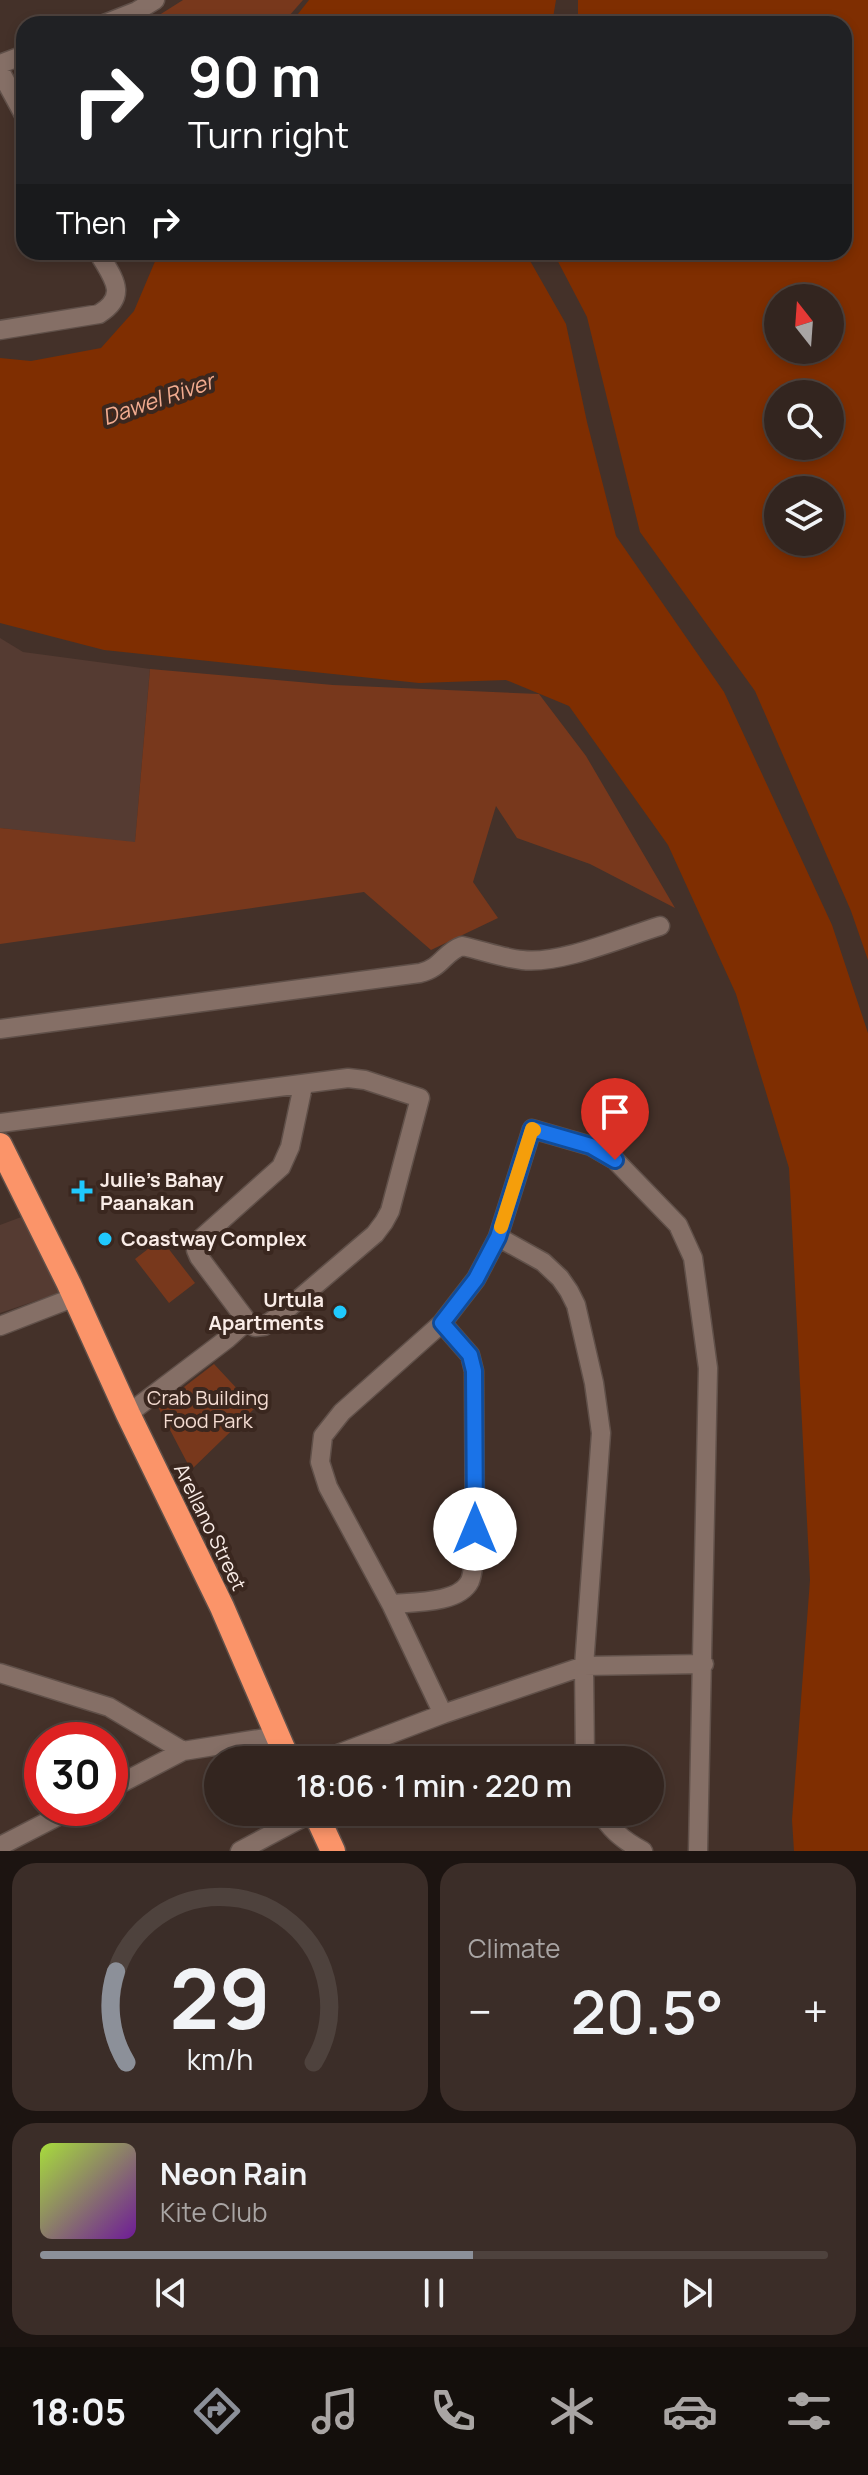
<!DOCTYPE html>
<meta charset="utf-8">
<style>
body{margin:0;font-family:Manrope,sans-serif;background:#3b2d28;color:#f1f3f6;height:100vh;display:flex;flex-direction:column;font-size:30px;white-space:nowrap}
*{box-sizing:border-box;margin:0}
p{font-size:26px;color:#a9a5a4}
.icon{flex:none;width:44px;height:44px;fill:none;stroke:currentColor;stroke-width:2;stroke-linecap:round;stroke-linejoin:round}
.map{position:relative;height:1851px;overflow:hidden}
.panel{display:flex;flex-direction:column;gap:12px;padding:12px;background:#1c1411;flex:1}
.panel>*{flex:none}
.guide{position:absolute;left:16px;top:16px;width:836px;height:244px;border-radius:24px;box-shadow:0 4px 12px #0003,0 0 0 2px #4e423d;background:#202124;color:#fff;overflow:hidden}
.needle{width:52px;rotate:343deg}
.tools{position:absolute;left:764px;top:284px;display:grid;gap:16px}
.tools a{display:grid;place-items:center;width:80px;height:80px;border-radius:50%;background:#33251f;box-shadow:0 4px 12px #0003,0 0 0 2px #4e423d;font-size:40px}
.speed{position:absolute;left:24px;top:1722px;display:flex;gap:16px;font-size:40px;font-weight:700;text-align:center}
.speed>*{display:grid;place-content:center;width:104px;height:104px;border-radius:50%;background:#33251f;box-shadow:0 4px 12px #0003,0 0 0 2px #4e423d;line-height:1}
.speed .limit{border:12px solid #d22;background:#fff;color:#111}
.pin{position:absolute;display:grid;place-items:center;width:68px;height:68px;color:#fff;margin:-82px -34px;border-radius:50% 50% 50% 0;rotate:-45deg;box-shadow:0 0 8px #0007}
.pin .icon{rotate:45deg}
.me{position:absolute;width:88px;margin:-44px;rotate:0deg;stroke-linejoin:round;filter:drop-shadow(0 0 6px #0008)}
.turn{display:flex;align-items:center;gap:28px;height:168px;padding:0 40px;font-size:36px}
.turn .icon{width:104px;height:104px;stroke-width:2.5}
.turn b{display:block;font-size:56px;line-height:68px}
.then{display:flex;align-items:center;height:76px;padding:0 40px;background:#0003;gap:16px;font-size:30px}
.big{font-size:60px;font-weight:600;line-height:1.1}
.panel .tile{flex:1;display:flex;flex-direction:column;justify-content:center;gap:12px;min-width:0;padding:0 28px;border-radius:24px;background:#3b2d28}
.panel .dial{align-items:center;gap:0}
.dial svg{height:208px;overflow:visible;fill:none;stroke:#4e423d;stroke-width:7;stroke-linecap:round;text-anchor:middle}
.dial text{fill:#f1f3f6;stroke:none}
.song{display:flex;align-items:center;gap:24px}
.cover{width:96px;height:96px;border-radius:12px;background:linear-gradient(135deg,hsl(80 70% 55%),hsl(280 70% 35%))}
.played{height:8px;border-radius:4px;background:linear-gradient(90deg,#8c9099 55%,#4e423d 55%)}
.keys{display:flex;justify-content:space-around;direction:ltr}
.heat{display:flex;justify-content:space-between;align-items:center;font-size:44px;direction:ltr}
.panel .tiles{flex:1;display:grid;gap:12px;grid-template-columns:1fr 1fr}
.tile:last-child{grid-column:span 2}
.trip{position:absolute;left:204px;top:1746px;width:460px;height:80px;border-radius:40px;background:#33251f;box-shadow:0 4px 12px #0003,0 0 0 2px #4e423d;font-weight:600;line-height:80px;text-align:center}
.tabs{display:flex;height:128px;justify-content:space-around;align-items:center;background:#140f0c;color:#a9a5a4}
.tabs .icon{width:56px;height:56px}
.tabs .active{color:#8c9099}
.tabs b{font-size:36px;color:#f1f3f6}
.map>svg:first-child{display:block}
.built{fill:#553b32}
.green{fill:#78381c}
.water{fill:#7f2e01;fill-rule:evenodd}
.lines{fill:none;stroke-linecap:round;stroke-linejoin:round}
.street-casing{stroke:#605049;stroke-width:21}
.highway-casing{stroke:#605049;stroke-width:27}
.street{stroke:#856f66;stroke-width:18}
.highway{stroke:#fb9469;stroke-width:24}
.route-casing{stroke:#114b97;stroke-width:20}
.route{stroke:#1a73e8;stroke-width:14}
.slow{stroke:#f59e0b;stroke-width:14}
.poi-dot{fill:#20c9fd;stroke:#3a271f;stroke-width:3}
.labels{text-anchor:middle;stroke-width:8;stroke-linejoin:round;paint-order:stroke}
.poi-label{font-size:20px;font-weight:bold;fill:#f9ece7;stroke:#3a271f;text-anchor:start}
.park-label{font-size:20px;fill:#f4dcd2;stroke:#3a271f}
.street-label{font-size:20px;fill:#f9ece7;stroke:#3a271f}
.water-label{font-size:22px;font-style:italic;fill:#f2ac90;stroke:#3a271f}
</style>
<div class="map">
<svg width="868" height="1851" viewBox="0 0 868 1851">
<rect width="100%" height="100%" fill="#443129"/>
<path class="built" d="M 0,638 L 23,652 L 150,669 L 135,843 L 0,828 Z
M 32,1213 L 62,1292 L 0,1313 L 0,1225 Z"/>
<path class="green" d="M 183,0 L 303,0 L 282,24 L 145,24 Z
M 150,669 L 333,685 L 539,694 L 586,756 L 675,908 L 590,864 L 517,838 L 496,806 L 473,882 L 498,918 L 431,950 L 364,892 L 0,944 L 0,828 L 135,842 Z
M 161,1239 L 195,1283 L 169,1303 L 135,1259 Z
M 214,1364 L 255,1408 L 191,1470 L 158,1407 Z"/>
<path class="water" d="M 309,0 L 556,0 L 552,24 L 290,24 Z
M 578,0 L 868,0 L 868,960 L 851,911 L 755,691 L 640,532 L 587,317 L 553,252 L 844,252 L 844,24 L 578,24 ZM 778,298 L 830,298 L 830,350 L 778,350 ZM 778,394 L 830,394 L 830,446 L 778,446 ZM 778,490 L 830,490 L 830,542 L 778,542 Z
M 159,252 L 523,252 L 529,259 L 566,324 L 587,422 L 616,536 L 724,692 L 832,925 L 868,1033 L 868,1851 L 794,1851 L 792,1820 L 810,1580 L 789,1168 L 736,994 L 668,845 L 569,706 L 506,680 L 419,683 L 104,650 L 0,623 L 0,358 L 31,361 L 101,348 L 134,311 Z"/>
<g class="lines">
<defs>
<path id="street" d="M 104,24 L 137,11 L 155,0
M 0,64 L 24,55
M 0,71 L 24,115
M 0,330 L 99,314 C 130,295 112,277 98,252
M 0,1029 L 420,973 C 442,968 444,952 462,946 C 482,950 502,958 522,960 C 559,965 624,937 660,926
M 0,1123 L 348,1078 L 365,1080 L 420,1098 L 390,1211 L 384,1222 L 375,1234 L 279,1316 L 264,1326 L 255,1327 L 247,1321 L 227,1339 L 128,1414
M 498,1237 L 543,1262 L 560,1278 L 569,1291 L 576,1305 L 594,1383 L 601,1433 L 584,1666 L 585,1760
M 247,1321 L 199,1257 L 196,1250 L 196,1243 L 281,1167 L 290,1147 L 303,1086
M 0,1326 L 75,1297
M 391,1604 C 412,1602 459,1604 470,1581 C 473,1574 473,1563 475,1555 L 474,1371 L 470,1355 L 442,1323
M 0,1673 L 109,1707 L 183,1751
M 443,1714 L 391,1604 L 328,1487 L 320,1462 L 323,1436 L 342,1412 L 442,1323 L 476,1279 L 498,1237 L 532,1129 L 591,1146 L 615,1160 L 678,1225 L 693,1258 L 708,1368 L 698,1851
M 322,1760 L 443,1714 L 584,1666 L 704,1664
M 110,1789 L 183,1751 L 278,1736
M 601,1812 C 609,1830 626,1842 643,1851
M 0,1846 L 74,1808
M 240,1851 L 313,1812"/>
<path id="highway" d="M 0,1145 L 69,1284 L 128,1414 L 222,1607 L 288,1760
M 315,1812 L 333,1851"/>
</defs>
<use href="#street" class="street-casing"/>
<use href="#highway" class="highway-casing"/>
<use href="#street" class="street"/>
<use href="#highway" class="highway"/>
</g>
<g class="lines">
<defs>
<path id="route" d="M 475,1529 L 474,1371 L 470,1355 L 442,1323 L 476,1279 L 498,1237 L 532,1129 L 591,1146 L 615,1160"/>
</defs>
<use href="#route" class="route-casing"/>
<use href="#route" class="route"/>
<path class="slow" d="M 501,1227 L 532,1129 L 534,1130"/>
</g>
<g class="poi-dot">
<path d="M78 1179h8v8h8v8h-8v8h-8v-8h-8v-8h8z"/>
<circle cx="105" cy="1239" r="8"/>
<circle cx="340" cy="1312" r="8"/>
</g>
<g class="labels">
<g class="poi-label">
<text x="100" y="1187">Julie's Bahay<tspan x="100" dy="23">Paanakan</tspan></text>
<text x="121" y="1246">Coastway Complex</text>
<text x="324" y="1307" text-anchor="end">Urtula<tspan x="324" dy="23">Apartments</tspan></text>
</g>
<g class="park-label">
<text x="208" y="1405">Crab Building<tspan x="208" dy="23">Food Park</tspan></text>
</g>
<g class="street-label">
<text transform="translate(210 1527) rotate(64)" y="7">Arellano Street</text>
</g>
<g class="water-label">
<text transform="translate(158 399) rotate(-19)" y="8">Dawel River</text>
</g>
</g>
</svg>
<div class="tools">
<a><svg class="needle" viewBox="-14 -14 28 28"><path d="M0-13l5 13h-10z" fill="#e53935"/><path d="M0 13l5-13h-10z" fill="#a9a5a4"/></svg></a>
<a><svg class="icon" aria-label="search" viewBox="0 0 24 24"><circle cx="10" cy="10" r="6"/><path d="M15 15l6 6"/></svg></a>
<a><svg class="icon" aria-label="layers" viewBox="0 0 24 24"><path d="M12 4l9 5-9 5-9-5zM3 14l9 5 9-5"/></svg></a>
</div>
<div class="speed"><div class="limit">30</div></div>
<div class="pin" style="left:615px;top:1160px;background:#d93025"><svg class="icon" aria-label="arrive" viewBox="0 0 24 24"><path d="M6 21V4h12l-3 4 3 4H6"/></svg></div>
<svg class="me" style="left:475px;top:1529px" viewBox="-20 -20 40 40"><circle r="19" fill="#fff"/><path d="M0-13L10 11 0 6-10 11z" fill="#1a73e8"/></svg>
<div class="trip">18:06 · 1 min · 220 m</div>
<div class="guide">
<div class="turn"><svg class="icon" aria-label="right" viewBox="0 0 24 24"><path d="M7 20v-9h11M14 6l5 5-5 5"/></svg><div><b>90 m</b>Turn right</div></div>
<div class="then">Then<svg class="icon" aria-label="right" viewBox="0 0 24 24"><path d="M7 20v-9h11M14 6l5 5-5 5"/></svg></div>
</div>
</div>
<section class="panel">
<div class="tiles">
<div class="tile dial"><svg viewBox="0 0 100 80">
<path d="M14 69A42 42 0 1 1 86 69"/>
<path d="M14 69A42 42 0 0 1 10 34" stroke="#8c9099"/>
<text x="50" y="56" font-size="32" font-weight="700">29</text>
<text x="50" y="72" font-size="11">km/h</text>
</svg></div>
<div class="tile"><p>Climate</p>
<div class="heat"><a>−</a><b class="big">20.5°</b><a>+</a></div>
</div>
<div class="tile">
<div class="song"><i class="cover"></i><div><b>Neon Rain</b><p>Kite Club</p></div></div>
<div class="played"></div>
<div class="keys"><svg class="icon" aria-label="previous" viewBox="0 0 24 24"><path d="M18 5L8 12l10 7zM5 5v14"/></svg><svg class="icon" aria-label="pause" viewBox="0 0 24 24"><path d="M8 5v14M16 5v14"/></svg><svg class="icon" aria-label="next" viewBox="0 0 24 24"><path d="M6 5l10 7-10 7zM19 5v14"/></svg></div>
</div>
</div>
</section>
<nav class="tabs">
<b>18:05</b>
<svg class="icon active" aria-label="directions" viewBox="0 0 24 24"><path d="M12 3l9 9-9 9-9-9zM9 14v-3h6M13 9l2 2-2 2"/></svg>
<svg class="icon" aria-label="music" viewBox="0 0 24 24"><path d="M9 18V5l10-2v13"/><circle cx="6" cy="18" r="3"/><circle cx="16" cy="16" r="3"/></svg>
<svg class="icon" aria-label="phone" viewBox="0 0 24 24"><path d="M5 4h4l2 5-3 2q2 4 5 5l2-3 5 2v4C11 20 4 13 5 4z"/></svg>
<svg class="icon" aria-label="climate" viewBox="0 0 24 24"><path d="M12 3v18M4 7l16 10M4 17L20 7"/></svg>
<svg class="icon" aria-label="car" viewBox="0 0 24 24"><path d="M5 17H2v-5l4-1 3-4h7l3 4 3 1v5h-3M9 17h6M6 11h13"/><circle cx="7" cy="17" r="2"/><circle cx="17" cy="17" r="2"/></svg>
<svg class="icon" aria-label="filters" viewBox="0 0 24 24"><path d="M4 7h16M4 17h16"/><circle cx="9" cy="7" r="2"/><circle cx="15" cy="17" r="2"/></svg>
</nav>
